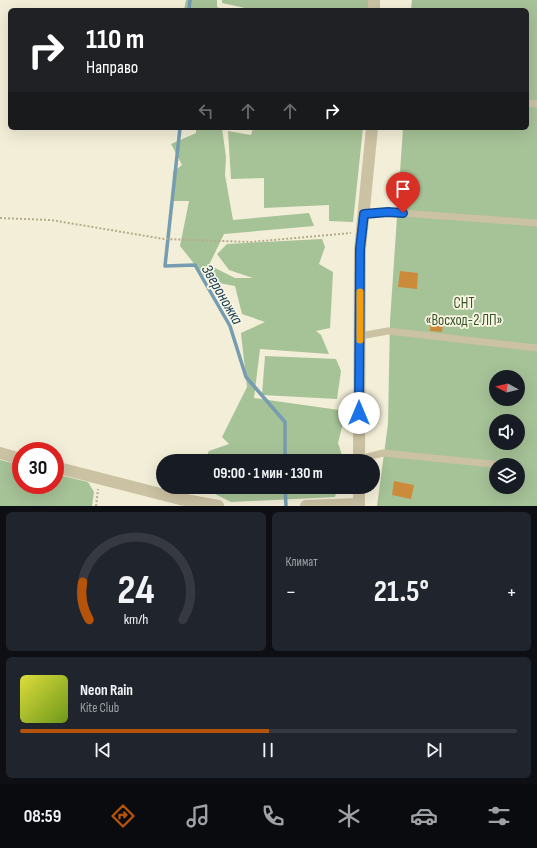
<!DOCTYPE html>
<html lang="ru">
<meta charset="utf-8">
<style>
body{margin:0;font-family:"Sofia Sans Condensed",sans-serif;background:#20242c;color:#f1f3f6;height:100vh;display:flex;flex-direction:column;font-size:15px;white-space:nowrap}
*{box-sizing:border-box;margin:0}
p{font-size:13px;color:#9ea1a6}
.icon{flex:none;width:22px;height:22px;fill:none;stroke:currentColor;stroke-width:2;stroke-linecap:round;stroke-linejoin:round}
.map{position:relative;height:506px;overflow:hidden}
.sheet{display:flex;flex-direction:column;gap:6px;padding:6px;background:#0d0f14;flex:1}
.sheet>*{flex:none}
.top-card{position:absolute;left:8px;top:8px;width:521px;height:122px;border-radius:6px;box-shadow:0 4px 16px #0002;background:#202124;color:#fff;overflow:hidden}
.needle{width:26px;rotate:277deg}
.fabs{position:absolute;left:489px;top:370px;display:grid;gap:8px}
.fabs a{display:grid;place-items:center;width:36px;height:36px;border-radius:50%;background:#171b24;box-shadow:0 4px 16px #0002;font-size:20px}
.speed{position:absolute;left:12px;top:442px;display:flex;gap:8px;font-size:20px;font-weight:700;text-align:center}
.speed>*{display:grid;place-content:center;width:52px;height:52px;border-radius:50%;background:#171b24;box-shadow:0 4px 16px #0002;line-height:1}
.speed .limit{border:6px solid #d22;background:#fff;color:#111}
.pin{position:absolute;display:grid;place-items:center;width:34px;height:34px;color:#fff;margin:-41px -17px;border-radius:50% 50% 50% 0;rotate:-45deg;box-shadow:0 0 4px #0007}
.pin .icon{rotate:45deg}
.me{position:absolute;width:44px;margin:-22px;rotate:0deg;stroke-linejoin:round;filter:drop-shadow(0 0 3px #0008)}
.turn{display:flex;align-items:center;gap:14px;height:84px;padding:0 12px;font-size:18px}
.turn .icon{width:52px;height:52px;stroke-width:2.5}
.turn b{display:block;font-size:28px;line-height:34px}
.lanes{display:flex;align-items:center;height:38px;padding:0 12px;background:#0003;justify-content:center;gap:20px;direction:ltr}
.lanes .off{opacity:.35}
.big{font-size:30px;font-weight:700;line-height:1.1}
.sheet .card{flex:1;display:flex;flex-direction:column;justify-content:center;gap:6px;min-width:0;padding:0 14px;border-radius:6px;background:#20242c}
.sheet .dial{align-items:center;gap:0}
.dial svg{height:104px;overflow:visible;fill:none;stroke:#363941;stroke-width:7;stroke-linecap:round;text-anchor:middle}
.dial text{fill:#f1f3f6;stroke:none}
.song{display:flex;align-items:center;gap:12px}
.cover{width:48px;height:48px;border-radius:6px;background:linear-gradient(135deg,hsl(60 70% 55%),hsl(80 70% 35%))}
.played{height:4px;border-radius:2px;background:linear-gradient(90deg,#b45309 50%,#363941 50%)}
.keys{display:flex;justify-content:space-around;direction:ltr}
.heat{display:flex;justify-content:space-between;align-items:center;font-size:22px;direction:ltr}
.sheet .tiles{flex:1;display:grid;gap:6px;grid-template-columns:1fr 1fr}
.card:last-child{grid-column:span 2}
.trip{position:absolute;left:156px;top:454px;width:224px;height:40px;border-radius:20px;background:#171b24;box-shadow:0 4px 16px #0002;font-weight:700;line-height:40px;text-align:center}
.tab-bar{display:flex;height:64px;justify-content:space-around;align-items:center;background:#090b0e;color:#9ea1a6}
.tab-bar .icon{width:28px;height:28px}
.tab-bar .selected{color:#b45309}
.tab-bar b{font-size:18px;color:#f1f3f6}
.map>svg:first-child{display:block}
.green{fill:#a6c297;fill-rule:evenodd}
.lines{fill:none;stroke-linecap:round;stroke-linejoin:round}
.stream{stroke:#759cb1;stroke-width:3.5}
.building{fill:#cc8b3b}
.path{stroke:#b6ac8d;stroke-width:2;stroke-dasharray:2 2;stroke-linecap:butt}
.lane{stroke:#cbc1a3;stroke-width:7}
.street{stroke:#cbc1a3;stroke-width:12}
.route-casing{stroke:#114b97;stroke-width:10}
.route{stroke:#1a73e8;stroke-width:7}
.slow{stroke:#f59e0b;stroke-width:7}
.labels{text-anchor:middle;stroke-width:3.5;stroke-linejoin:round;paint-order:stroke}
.park-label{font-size:15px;fill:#375528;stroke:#faf6e4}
.water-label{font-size:16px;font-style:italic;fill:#194159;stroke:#faf6e4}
</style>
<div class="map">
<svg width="537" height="506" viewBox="0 0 537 506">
<rect width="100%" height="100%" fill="#f2eed7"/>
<path class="green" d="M 186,0 L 217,0 L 217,7 L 225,10 L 184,10 Z
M 222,0 L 370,0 L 370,10 L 254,10 L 222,3 Z
M 412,0 L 537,0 L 537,506 L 377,506 L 388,424 L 390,321 L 403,128 L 527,128 L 527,10 L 411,10 ZM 496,377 L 518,377 L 518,399 L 496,399 ZM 496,421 L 518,421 L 518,443 L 496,443 ZM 496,465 L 518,465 L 518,487 L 496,487 Z
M 196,128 L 222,128 L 226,157 L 225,175 L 233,220 L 309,213 L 314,226 L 224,234 L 209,265 L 235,278 L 253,278 L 229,270 L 217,254 L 227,244 L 322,239 L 325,247 L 319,264 L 333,272 L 330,328 L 316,331 L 321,335 L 329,354 L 260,349 L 254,398 L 346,411 L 338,443 L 344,461 L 204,461 L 209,451 L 229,444 L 222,437 L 247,387 L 241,333 L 265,322 L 242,314 L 235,286 L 208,281 L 180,246 L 189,201 L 172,201 L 173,172 L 182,165 L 171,144 L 196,133 Z
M 253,128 L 363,128 L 353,222 L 329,221 L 329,205 L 264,208 L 264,178 L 231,179 L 228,131 L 251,135 Z
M 265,356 L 336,359 L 341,371 L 337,399 L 262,395 Z
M 0,460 L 21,465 L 21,485 L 55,485 L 55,474 L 88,482 L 94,492 L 92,506 L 0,506 Z
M 201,487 L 338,487 L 335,497 L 231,502 Z"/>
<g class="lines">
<path class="stream" d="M 189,10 L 190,0
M 180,128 L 165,266 L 195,265 L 230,326 L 246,377 L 285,422 L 285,461
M 285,487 L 286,506"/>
</g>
<path class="building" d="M 400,271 L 418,273 L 417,289 L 398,287 Z
M 431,315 L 444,316 L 442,332 L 430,331 Z
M 394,481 L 414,485 L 411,499 L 392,495 Z"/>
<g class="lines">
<path class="path" d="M 0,218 L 51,220 L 164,239 L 251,242 L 351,233
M 96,506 L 98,489"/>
<path class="lane" d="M 527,103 L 537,104
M 364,214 L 388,212 L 537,223
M 360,336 L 388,331 L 537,348
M 359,459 L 383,453 L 502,465"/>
<path class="street" d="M 374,0 L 374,10
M 0,453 L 21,459
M 359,461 L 360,249 L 372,128
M 55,467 L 180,499 L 218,506
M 306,506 L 359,504
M 359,506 L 359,487"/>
</g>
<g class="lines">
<defs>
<path id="route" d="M 359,413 L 360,249 L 364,214 L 388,212 L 403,213"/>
</defs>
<use href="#route" class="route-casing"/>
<use href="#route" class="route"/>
<path class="slow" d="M 360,340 L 360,292"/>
</g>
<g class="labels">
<g class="park-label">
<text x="464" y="308">СНТ<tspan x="464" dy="17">«Восход-2 ЛП»</tspan></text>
</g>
<g class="water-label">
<text transform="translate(223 294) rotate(60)" y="6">Звероножка</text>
</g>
</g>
</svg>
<div class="fabs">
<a><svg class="needle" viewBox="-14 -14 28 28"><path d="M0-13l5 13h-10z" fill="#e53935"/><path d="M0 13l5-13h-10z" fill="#9ea1a6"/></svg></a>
<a><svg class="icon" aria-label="sound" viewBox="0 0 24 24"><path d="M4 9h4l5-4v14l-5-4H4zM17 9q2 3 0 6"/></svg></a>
<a><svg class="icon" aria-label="layers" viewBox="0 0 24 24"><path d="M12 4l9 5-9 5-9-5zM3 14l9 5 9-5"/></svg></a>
</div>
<div class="speed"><div class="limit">30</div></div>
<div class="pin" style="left:403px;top:213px;background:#d93025"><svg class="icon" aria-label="arrive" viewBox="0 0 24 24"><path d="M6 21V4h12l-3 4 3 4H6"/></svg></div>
<svg class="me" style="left:359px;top:413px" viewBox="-20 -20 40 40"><circle r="19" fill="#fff"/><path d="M0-13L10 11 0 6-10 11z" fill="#1a73e8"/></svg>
<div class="trip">09:00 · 1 мин · 130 m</div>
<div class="top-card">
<div class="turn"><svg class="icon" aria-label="right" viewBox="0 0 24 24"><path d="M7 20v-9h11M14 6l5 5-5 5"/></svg><div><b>110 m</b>Направо</div></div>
<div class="lanes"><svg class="icon off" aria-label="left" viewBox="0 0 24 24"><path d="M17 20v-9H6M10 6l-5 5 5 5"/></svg><svg class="icon off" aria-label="ahead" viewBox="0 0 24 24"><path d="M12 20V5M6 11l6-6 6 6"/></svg><svg class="icon off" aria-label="ahead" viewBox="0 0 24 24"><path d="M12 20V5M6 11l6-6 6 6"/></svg><svg class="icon" aria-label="right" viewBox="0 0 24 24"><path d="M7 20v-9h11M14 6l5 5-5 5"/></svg></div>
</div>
</div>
<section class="sheet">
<div class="tiles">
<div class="card dial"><svg viewBox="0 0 100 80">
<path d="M14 69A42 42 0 1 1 86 69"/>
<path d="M14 69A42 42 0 0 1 9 40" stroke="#b45309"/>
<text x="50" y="56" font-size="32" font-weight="700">24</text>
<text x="50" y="72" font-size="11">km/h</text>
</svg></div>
<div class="card"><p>Климат</p>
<div class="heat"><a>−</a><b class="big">21.5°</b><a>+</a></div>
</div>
<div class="card">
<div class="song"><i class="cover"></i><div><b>Neon Rain</b><p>Kite Club</p></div></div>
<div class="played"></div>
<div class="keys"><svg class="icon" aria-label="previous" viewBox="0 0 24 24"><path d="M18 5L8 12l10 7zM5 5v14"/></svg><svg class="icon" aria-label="pause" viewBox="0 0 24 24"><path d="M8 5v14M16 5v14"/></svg><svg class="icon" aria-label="next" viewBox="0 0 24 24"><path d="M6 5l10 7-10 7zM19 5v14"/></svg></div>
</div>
</div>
</section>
<nav class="tab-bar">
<b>08:59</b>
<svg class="icon selected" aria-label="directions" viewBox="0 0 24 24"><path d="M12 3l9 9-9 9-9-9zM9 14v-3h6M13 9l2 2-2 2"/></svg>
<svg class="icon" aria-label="music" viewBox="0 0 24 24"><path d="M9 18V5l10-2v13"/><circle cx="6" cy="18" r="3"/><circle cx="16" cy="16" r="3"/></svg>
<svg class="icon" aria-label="phone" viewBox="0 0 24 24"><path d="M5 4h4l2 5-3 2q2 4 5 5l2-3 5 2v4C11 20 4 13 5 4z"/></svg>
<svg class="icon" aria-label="climate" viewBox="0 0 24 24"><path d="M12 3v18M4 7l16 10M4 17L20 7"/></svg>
<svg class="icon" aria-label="car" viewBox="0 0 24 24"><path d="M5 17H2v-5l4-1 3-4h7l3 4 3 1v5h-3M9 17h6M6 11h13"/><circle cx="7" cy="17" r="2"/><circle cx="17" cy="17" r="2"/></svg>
<svg class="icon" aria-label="filters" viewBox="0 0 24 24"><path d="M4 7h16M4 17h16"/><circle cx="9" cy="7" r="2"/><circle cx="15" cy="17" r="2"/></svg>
</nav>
